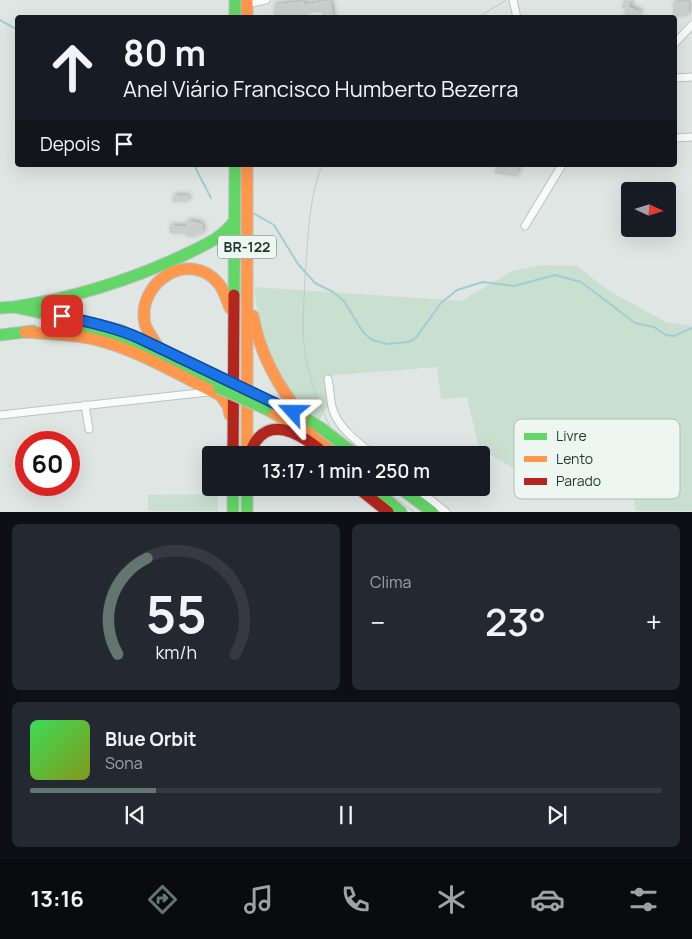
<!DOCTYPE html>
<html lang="pt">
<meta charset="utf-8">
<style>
body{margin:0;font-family:Manrope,sans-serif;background:#242831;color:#f1f3f6;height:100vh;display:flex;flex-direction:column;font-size:19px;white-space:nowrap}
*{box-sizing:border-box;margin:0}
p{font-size:16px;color:#9ea1a6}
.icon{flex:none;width:28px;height:28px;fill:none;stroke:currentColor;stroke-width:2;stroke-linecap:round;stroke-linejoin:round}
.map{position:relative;height:512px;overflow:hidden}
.details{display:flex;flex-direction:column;gap:12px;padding:12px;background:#0d0f14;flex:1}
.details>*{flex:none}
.top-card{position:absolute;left:15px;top:15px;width:662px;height:152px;border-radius:5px;box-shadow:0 5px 20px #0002;background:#171b24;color:#f1f3f6;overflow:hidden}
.needle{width:32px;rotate:94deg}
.controls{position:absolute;left:621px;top:182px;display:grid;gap:10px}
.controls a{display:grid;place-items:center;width:55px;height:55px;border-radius:5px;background:#171b24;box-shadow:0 5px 20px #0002;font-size:25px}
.speed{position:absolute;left:15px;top:431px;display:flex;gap:10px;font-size:25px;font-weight:700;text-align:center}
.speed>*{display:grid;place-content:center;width:65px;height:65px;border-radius:50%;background:#171b24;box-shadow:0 5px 20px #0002;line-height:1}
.speed .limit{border:8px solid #d22;background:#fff;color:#111}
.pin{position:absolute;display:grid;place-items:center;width:42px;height:42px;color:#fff;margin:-21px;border-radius:10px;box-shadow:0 2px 8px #0006}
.me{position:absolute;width:55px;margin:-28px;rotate:294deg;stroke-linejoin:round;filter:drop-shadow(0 0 4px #0008)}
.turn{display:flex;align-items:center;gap:18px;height:105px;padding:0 25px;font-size:22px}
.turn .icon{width:65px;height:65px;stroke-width:2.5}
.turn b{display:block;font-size:35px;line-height:42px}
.then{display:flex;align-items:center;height:48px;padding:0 25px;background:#0003;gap:10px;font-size:19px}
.big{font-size:38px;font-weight:600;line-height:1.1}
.details .tile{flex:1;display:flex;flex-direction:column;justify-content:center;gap:8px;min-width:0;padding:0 18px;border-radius:8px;background:#242831}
.details .dial{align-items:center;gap:0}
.dial svg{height:130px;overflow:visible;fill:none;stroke:#363941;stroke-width:7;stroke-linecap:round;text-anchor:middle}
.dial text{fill:#f1f3f6;stroke:none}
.song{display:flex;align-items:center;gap:15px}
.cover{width:60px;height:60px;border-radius:8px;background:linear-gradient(135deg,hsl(130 70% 55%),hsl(70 70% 35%))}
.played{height:5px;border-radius:2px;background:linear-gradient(90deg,#63756f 20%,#363941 20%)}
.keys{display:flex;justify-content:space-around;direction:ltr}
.heat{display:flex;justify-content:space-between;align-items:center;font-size:28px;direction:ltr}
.details .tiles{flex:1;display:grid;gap:12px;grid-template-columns:1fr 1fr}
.tile:last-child{grid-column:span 2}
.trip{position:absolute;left:202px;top:446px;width:288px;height:50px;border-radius:5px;background:#171b24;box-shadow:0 5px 20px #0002;font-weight:600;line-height:50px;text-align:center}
.dock{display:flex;height:80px;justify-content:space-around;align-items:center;background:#090b0e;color:#9ea1a6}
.dock .icon{width:35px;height:35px}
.dock .selected{color:#63756f}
.dock b{font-size:22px;color:#f1f3f6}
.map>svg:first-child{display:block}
.green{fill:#c9dfcf}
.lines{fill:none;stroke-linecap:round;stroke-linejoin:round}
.stream{stroke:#a0ced4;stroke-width:2}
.building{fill:#c9cfcc;stroke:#c9cfcc;filter:url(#shadow)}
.street-casing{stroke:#bdc3c0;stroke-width:9}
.fast-casing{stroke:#bac3c0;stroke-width:13}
.slow-casing{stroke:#bac3c0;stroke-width:13}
.jam-casing{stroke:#bac3c0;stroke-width:13}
.street{stroke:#fafbfb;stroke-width:7}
.fast{stroke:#63d668;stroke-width:11}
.slow{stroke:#ff974d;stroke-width:11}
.jam{stroke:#b3261e;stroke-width:11}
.tram{stroke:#c5c9c8;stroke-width:1}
.fast-bridge-casing{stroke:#bac3c0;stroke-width:13;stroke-linecap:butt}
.fast-bridge{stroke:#63d668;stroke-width:11}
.route-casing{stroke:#114b97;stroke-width:12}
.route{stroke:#1a73e8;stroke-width:9}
.labels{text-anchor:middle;stroke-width:4;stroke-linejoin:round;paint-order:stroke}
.shield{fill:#edf6f1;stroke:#5d716b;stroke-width:1}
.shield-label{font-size:14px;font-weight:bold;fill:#1f3831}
.key{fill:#edf6f1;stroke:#afbdb7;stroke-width:1}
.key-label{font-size:14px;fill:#1f3831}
</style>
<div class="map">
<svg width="692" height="512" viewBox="0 0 692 512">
<defs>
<filter id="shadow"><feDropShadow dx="2" dy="-2" stdDeviation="2.5" flood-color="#0004"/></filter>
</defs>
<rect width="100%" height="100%" fill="#e0e6e3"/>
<path class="green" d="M 543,265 L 577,266 L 609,291 L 666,322 L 692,326 L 692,511 L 636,511 L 632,488 L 550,491 L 479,448 L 467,397 L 441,399 L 437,367 L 324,376 L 328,405 L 319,421 C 290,398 265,358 259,322 C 257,310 256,298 254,287 L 462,301 L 512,271 Z
M 218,494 L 218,511 L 148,511 L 148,495 Z"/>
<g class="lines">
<path class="stream" d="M 0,20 L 18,30
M 194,165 L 211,198
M 253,213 L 274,225 L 298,264 L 315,283 L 333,292 L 344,301 L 363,332 L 372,340 L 387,344 L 408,342 L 415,339 L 441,303 L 457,290 L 483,282 L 514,286 L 555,275 L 581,282 L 635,323 L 654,327 L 666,335 L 674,336 L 692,328"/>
</g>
<path class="building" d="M 625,0 L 631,0 L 628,7 L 640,12 L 637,18 L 623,18 L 627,9 L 622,7 Z
M 330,1 L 333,18 L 323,18 L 322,11 L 304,13 L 305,18 L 275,18 L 274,5 L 304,2 L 304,5 Z
M 688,2 L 688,15 L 674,17 L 673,3 Z
M 497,165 L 518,165 L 516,176 L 495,173 Z
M 173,196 L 188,196 L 188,201 L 173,202 Z
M 187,221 L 202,224 L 202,234 L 195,234 L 195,237 L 186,236 L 186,234 L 170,233 L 170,226 L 187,227 Z"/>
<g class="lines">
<defs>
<path id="street" d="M 513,0 L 517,18
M 247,4 L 266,0
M 675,43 L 692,25
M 675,78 L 692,77
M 675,138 L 692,137
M 525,226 L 562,165
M 328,379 C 330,388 330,398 332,407 C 338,429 358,442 374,455
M 85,405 L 89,429
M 0,415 L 208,392
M 416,488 L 446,512"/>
<path id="fast" d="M 235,0 L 235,18
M 234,295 L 235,165
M 14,307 C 73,298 128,281 182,256 C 202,246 222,239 235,220
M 0,308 L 14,307 L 120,330 L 223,379
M 59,329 C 118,333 164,360 216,386
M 0,335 L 33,331
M 268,401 L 303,417 L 321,428
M 233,488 L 233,512
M 247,488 L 247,512
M 373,488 L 401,512
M 400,488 L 432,512"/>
<path id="slow" d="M 247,0 L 247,18
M 247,165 L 247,455
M 253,316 C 260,355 278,387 303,417
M 25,332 C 49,334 74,334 97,340 C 138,350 182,377 220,395 L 228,406 L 230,415
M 158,347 C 154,340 147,331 145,324 C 136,282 190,248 219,284 C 224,290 227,301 230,308
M 266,409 L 313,435 L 337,455"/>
<path id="jam" d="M 233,455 L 234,295
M 249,455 C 251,451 253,445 256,441 C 275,414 309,440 326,455
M 358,488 L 388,512"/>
</defs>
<use href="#street" class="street-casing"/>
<use href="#fast" class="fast-casing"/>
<use href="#slow" class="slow-casing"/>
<use href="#jam" class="jam-casing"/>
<use href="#street" class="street"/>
<use href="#fast" class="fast"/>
<use href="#slow" class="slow"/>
<use href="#jam" class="jam"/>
<path class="tram" d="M 477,18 L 506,0
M 322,165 C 308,201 308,240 305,278 C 304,305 301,333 306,359 C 311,384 321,408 332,431
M 383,488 L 414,512"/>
<defs>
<path id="fast-bridge" d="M 223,379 L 268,401
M 219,388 L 266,409
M 321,428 L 356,455"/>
</defs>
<use href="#fast-bridge" class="fast-bridge-casing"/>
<use href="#fast-bridge" class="fast-bridge"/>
</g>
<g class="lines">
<defs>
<path id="route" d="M 62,316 C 88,322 114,327 139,338 L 293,412"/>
</defs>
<use href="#route" class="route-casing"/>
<use href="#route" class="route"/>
</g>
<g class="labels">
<rect class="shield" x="218" y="235.5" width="58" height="23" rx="4"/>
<g class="shield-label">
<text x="247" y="252">BR-122</text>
</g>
</g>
<rect x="514" y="419" width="166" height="80" rx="8" class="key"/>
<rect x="524" y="433" width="23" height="7" fill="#63d668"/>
<rect x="524" y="456" width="23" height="6" fill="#ff974d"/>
<rect x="524" y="478" width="23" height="7" fill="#b3261e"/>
<g class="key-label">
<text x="556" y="441">Livre</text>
<text x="556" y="464">Lento</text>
<text x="556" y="486">Parado</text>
</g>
</svg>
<div class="controls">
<a><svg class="needle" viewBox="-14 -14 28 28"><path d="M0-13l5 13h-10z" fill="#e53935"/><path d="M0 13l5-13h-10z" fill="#9ea1a6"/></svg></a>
</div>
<div class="speed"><div class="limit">60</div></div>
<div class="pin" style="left:62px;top:316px;background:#d93025"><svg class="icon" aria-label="arrive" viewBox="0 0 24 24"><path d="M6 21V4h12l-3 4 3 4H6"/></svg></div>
<svg class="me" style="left:293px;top:412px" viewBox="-20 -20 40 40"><path d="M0-17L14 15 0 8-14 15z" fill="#1a73e8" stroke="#fff" stroke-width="4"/></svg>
<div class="trip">13:17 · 1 min · 250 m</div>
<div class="top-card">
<div class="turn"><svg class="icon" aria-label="ahead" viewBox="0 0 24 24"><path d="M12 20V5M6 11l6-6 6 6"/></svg><div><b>80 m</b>Anel Viário Francisco Humberto Bezerra</div></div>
<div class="then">Depois<svg class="icon" aria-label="arrive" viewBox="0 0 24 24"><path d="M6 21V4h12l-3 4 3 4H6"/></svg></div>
</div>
</div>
<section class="details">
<div class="tiles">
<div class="tile dial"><svg viewBox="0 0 100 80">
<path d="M14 69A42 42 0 1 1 86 69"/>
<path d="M14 69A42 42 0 0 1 32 10" stroke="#63756f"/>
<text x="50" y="56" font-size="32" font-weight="700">55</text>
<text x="50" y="72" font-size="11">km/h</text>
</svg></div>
<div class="tile"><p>Clima</p>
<div class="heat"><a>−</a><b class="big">23°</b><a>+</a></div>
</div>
<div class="tile">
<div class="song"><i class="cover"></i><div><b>Blue Orbit</b><p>Sona</p></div></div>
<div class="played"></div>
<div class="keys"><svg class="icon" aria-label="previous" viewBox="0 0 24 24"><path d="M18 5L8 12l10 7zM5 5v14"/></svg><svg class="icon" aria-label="pause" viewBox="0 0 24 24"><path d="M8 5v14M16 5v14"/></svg><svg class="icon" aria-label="next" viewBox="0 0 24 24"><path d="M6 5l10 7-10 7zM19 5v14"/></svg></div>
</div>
</div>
</section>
<nav class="dock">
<b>13:16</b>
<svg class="icon selected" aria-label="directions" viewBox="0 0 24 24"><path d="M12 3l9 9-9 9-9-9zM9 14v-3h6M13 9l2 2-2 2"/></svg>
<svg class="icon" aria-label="music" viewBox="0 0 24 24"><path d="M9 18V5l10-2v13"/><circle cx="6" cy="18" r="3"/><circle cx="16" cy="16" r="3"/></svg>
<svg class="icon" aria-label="phone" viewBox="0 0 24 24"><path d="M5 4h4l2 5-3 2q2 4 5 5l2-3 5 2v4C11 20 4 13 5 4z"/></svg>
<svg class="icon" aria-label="climate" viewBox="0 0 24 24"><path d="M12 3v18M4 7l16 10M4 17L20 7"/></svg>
<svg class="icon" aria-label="car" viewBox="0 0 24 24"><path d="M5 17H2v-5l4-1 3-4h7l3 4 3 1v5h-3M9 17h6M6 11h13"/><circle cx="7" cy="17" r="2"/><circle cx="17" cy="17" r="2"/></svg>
<svg class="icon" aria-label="filters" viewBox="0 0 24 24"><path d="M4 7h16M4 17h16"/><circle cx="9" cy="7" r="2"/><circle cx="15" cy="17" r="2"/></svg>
</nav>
